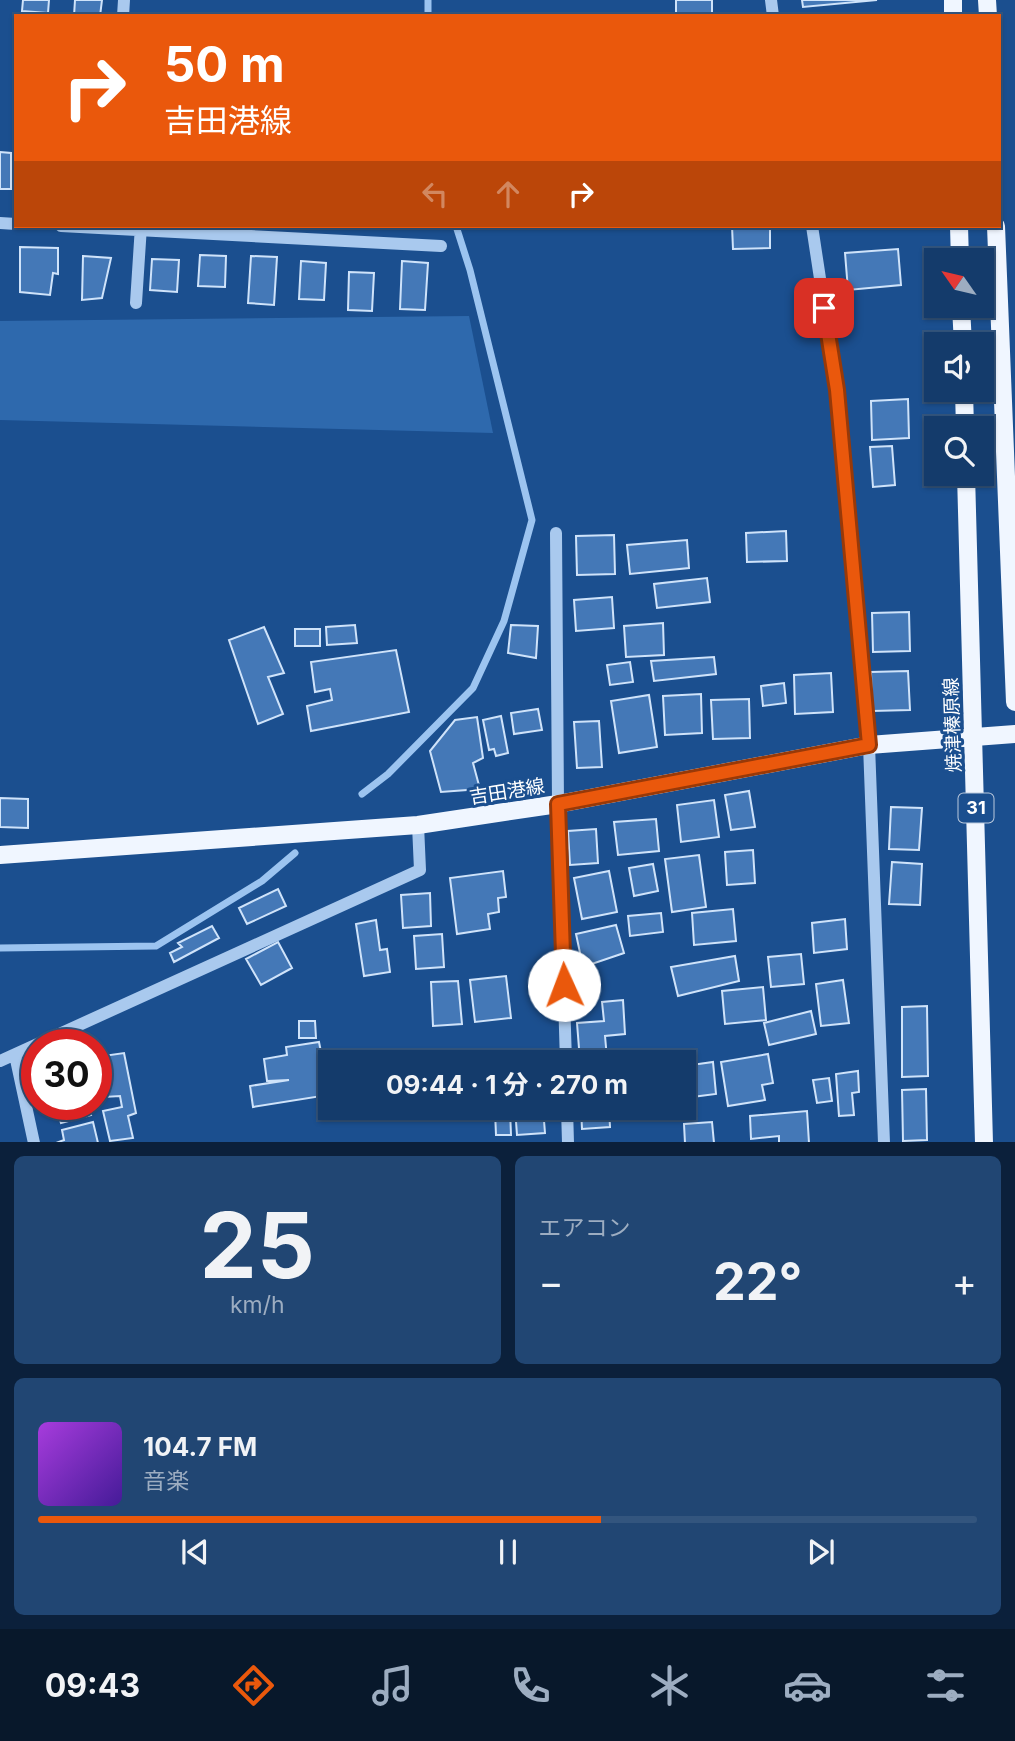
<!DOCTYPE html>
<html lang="ja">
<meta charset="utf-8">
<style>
body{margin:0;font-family:Inter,"Noto Sans JP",sans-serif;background:#214673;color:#f1f3f6;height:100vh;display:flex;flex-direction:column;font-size:26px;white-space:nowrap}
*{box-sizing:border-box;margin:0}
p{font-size:23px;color:#9dadc1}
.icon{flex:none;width:38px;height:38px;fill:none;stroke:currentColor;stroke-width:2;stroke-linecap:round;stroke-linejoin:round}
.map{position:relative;height:1142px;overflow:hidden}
.panel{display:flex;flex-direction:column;gap:14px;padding:14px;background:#0b203b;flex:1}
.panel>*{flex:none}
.top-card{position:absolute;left:14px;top:14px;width:987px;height:214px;border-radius:0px;box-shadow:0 2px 5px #0004,0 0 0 2px #33557e;background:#ea580c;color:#fff;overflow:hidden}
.needle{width:46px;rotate:304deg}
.controls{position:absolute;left:924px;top:248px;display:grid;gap:14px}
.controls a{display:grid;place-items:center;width:70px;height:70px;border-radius:0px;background:#143b6b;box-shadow:0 2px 5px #0004,0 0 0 2px #33557e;font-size:35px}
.speed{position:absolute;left:21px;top:1029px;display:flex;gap:14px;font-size:35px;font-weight:700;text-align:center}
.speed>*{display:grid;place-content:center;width:91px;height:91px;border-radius:50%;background:#143b6b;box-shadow:0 2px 5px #0004,0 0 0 2px #33557e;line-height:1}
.speed .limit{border:10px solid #d22;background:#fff;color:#111}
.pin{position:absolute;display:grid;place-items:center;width:60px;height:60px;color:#fff;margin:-30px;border-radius:14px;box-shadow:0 4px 10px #0006}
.me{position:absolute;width:77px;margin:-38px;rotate:358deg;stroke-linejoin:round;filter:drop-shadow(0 0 5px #0008)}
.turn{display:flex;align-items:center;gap:24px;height:147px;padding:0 35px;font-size:32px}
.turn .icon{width:91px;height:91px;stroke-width:2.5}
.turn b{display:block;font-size:49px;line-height:60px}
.lanes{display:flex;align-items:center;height:66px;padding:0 35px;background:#0003;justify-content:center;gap:35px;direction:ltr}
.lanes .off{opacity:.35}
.big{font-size:52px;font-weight:700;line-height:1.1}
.panel .widget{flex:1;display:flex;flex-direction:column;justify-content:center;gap:10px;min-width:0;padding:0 24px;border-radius:10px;background:#214673}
.panel .dial{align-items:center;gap:0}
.dial b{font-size:91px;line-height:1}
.song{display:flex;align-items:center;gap:21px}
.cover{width:84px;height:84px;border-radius:10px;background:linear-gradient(135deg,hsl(280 70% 55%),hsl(260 70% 35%))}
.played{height:7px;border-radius:4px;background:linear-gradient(90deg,#ea580c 60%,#33557e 60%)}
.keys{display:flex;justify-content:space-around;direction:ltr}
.heat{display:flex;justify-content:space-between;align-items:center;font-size:38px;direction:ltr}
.panel .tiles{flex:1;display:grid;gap:14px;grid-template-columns:1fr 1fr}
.widget:last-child{grid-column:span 2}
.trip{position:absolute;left:318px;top:1050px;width:378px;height:70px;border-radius:0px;background:#143b6b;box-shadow:0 2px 5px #0004,0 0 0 2px #33557e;font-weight:700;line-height:70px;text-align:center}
.dock{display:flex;height:112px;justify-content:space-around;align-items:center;background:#08182b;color:#9dadc1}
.dock .icon{width:49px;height:49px}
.dock .selected{color:#ea580c}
.dock b{font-size:32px;color:#f1f3f6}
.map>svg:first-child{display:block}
.green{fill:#2e69ad}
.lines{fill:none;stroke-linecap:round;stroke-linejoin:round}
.stream{stroke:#9cc4f0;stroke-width:7}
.building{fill:#4478b7;stroke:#cfe3fa;stroke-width:2}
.minor{stroke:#a9c9ee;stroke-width:12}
.major{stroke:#f0f6ff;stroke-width:18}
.route-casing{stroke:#983908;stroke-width:18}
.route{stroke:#ea580c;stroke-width:12}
.labels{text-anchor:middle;stroke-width:6;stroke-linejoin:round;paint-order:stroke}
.shield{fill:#1b4f8f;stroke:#bbcadd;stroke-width:2}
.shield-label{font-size:18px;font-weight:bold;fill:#fff}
.street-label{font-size:19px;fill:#fff;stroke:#1b4f8f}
</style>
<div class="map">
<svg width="1015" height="1143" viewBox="0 0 1015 1143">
<rect width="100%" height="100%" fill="#1b4f8f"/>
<path class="green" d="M 469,316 L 493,433 L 0,420 L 0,321 Z"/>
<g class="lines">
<path class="stream" d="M 428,16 L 428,0
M 362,794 L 388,774 L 473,688 L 504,621 L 532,520 L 470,270 L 456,226
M 0,948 L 156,946 L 262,881 L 295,853"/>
</g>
<path class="building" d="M 23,0 L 49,0 L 48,13 L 22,11 Z
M 75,0 L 102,0 L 100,16 L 74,16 Z
M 676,0 L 712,0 L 712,16 L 676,16 Z
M 802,0 L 877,0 L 803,7 Z
M 0,152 L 11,153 L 11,189 L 0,189 Z
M 732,226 L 770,226 L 770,248 L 733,249 Z
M 20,247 L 58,248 L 58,274 L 53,273 L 50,295 L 20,292 Z
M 898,249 L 901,285 L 848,290 L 845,253 Z
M 200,255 L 226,256 L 225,287 L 198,286 Z
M 83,256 L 111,258 L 102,298 L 82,300 Z
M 251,256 L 277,257 L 274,305 L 248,303 Z
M 152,259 L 179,260 L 177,292 L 150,290 Z
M 301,261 L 326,263 L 324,300 L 299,299 Z
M 402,261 L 428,263 L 425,310 L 400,309 Z
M 349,272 L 374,273 L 372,311 L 348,310 Z
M 908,399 L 909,438 L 872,440 L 871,401 Z
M 892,446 L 895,485 L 873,487 L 870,447 Z
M 786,531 L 787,561 L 747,562 L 746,533 Z
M 614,535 L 615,574 L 577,575 L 576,536 Z
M 687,540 L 689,568 L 630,574 L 627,545 Z
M 707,578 L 710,602 L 657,608 L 654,584 Z
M 612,597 L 614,628 L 576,631 L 574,600 Z
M 909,612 L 910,651 L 873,652 L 872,613 Z
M 663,623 L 664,655 L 626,657 L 624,626 Z
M 355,625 L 357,643 L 327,645 L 326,627 Z
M 511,625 L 538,626 L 536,658 L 508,653 Z
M 264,627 L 284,673 L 268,677 L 283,714 L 258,724 L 229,640 Z
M 295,629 L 320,629 L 320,646 L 295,646 Z
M 396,650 L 409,712 L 311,731 L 307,706 L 332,700 L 330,689 L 315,692 L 311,662 Z
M 714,657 L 716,674 L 654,681 L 651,661 Z
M 630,662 L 633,682 L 610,685 L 607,665 Z
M 908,671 L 910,710 L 872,711 L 871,672 Z
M 831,673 L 833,712 L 795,714 L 794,675 Z
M 784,683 L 786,703 L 763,706 L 761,686 Z
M 701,694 L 702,733 L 665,735 L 663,696 Z
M 649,695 L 657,747 L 619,753 L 611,701 Z
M 749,699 L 750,738 L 713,739 L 711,700 Z
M 538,709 L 542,730 L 514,734 L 511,713 Z
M 501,716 L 508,753 L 496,756 L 494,749 L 489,750 L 483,720 Z
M 477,717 L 483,758 L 473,763 L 480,789 L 441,792 L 430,751 L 455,720 Z
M 599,721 L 602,767 L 577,768 L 574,722 Z
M 749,791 L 755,827 L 731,830 L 725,795 Z
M 0,798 L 28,799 L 28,828 L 0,827 Z
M 714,800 L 719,837 L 681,842 L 677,805 Z
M 891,807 L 922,808 L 919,850 L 889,849 Z
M 656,819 L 659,851 L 618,855 L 614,822 Z
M 596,829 L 598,863 L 570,865 L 568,831 Z
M 753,850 L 755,883 L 727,885 L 725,852 Z
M 699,855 L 706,907 L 672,912 L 665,859 Z
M 892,862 L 922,864 L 920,905 L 889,904 Z
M 653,864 L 658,891 L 634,896 L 629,868 Z
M 503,871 L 506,897 L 498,898 L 499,912 L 488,914 L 490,929 L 457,934 L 450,878 Z
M 609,871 L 617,912 L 582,919 L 574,878 Z
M 278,889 L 286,906 L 247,924 L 239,908 Z
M 430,893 L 431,926 L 403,928 L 401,895 Z
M 733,909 L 736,941 L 694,945 L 692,913 Z
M 661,913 L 663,932 L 630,936 L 628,916 Z
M 845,919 L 847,949 L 814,953 L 812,923 Z
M 376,920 L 380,950 L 387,949 L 390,972 L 364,976 L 356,924 Z
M 616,925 L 624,953 L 583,967 L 576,934 Z
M 212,926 L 219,938 L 174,962 L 170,953 L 182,947 L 178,943 Z
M 442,934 L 444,967 L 416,969 L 414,936 Z
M 278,942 L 292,968 L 261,985 L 246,959 Z
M 801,954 L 804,984 L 771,987 L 768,957 Z
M 735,956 L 739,981 L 678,996 L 671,967 Z
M 506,976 L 511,1018 L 475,1022 L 470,980 Z
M 843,980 L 849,1023 L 821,1026 L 816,984 Z
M 458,981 L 462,1024 L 433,1026 L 431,982 Z
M 763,987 L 766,1020 L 725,1024 L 722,991 Z
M 623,1000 L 625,1034 L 605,1036 L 607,1058 L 580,1061 L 577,1023 L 604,1021 L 602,1002 Z
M 927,1006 L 928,1076 L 902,1077 L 902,1007 Z
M 811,1011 L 816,1034 L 769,1045 L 764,1023 Z
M 299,1021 L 315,1021 L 316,1038 L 299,1038 Z
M 319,1042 L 321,1052 L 327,1051 L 330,1072 L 326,1076 L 328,1095 L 253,1107 L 250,1086 L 289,1080 L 267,1081 L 264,1059 L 287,1055 L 286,1047 Z
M 124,1053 L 136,1113 L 128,1116 L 133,1138 L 110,1141 L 103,1111 L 122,1107 L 120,1096 L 104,1097 L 96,1057 Z
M 525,1053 L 526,1062 L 496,1062 L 495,1057 Z
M 768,1054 L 773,1083 L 762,1085 L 765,1100 L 728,1106 L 721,1062 Z
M 713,1062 L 716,1094 L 684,1098 L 684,1066 Z
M 858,1071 L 859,1092 L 852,1093 L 854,1115 L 839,1116 L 836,1074 Z
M 829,1078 L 832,1101 L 817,1103 L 813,1080 Z
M 926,1089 L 927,1140 L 903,1141 L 902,1090 Z
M 55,1104 L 88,1104 L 91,1115 L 61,1123 Z
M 515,1108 L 543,1108 L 545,1133 L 517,1135 Z
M 581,1108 L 609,1108 L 610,1127 L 582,1129 Z
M 510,1110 L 511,1135 L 496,1135 L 495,1111 Z
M 807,1111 L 809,1143 L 779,1143 L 779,1136 L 751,1139 L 750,1116 Z
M 93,1122 L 98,1143 L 56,1143 L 64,1140 L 62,1130 Z
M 712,1122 L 714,1143 L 685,1143 L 684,1124 Z"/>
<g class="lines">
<path class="minor" d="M 771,0 L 773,16
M 123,16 L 124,0
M 0,223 L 16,224
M 61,226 L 441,246
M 812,226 L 837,390 L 869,745 L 884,1143
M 136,303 L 141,226
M 556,533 L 558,804 L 566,1062
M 15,1055 L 34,1143
M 0,1061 L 420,870 L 418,825
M 567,1108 L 568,1143"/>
<path class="major" d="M 953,0 L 953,16
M 987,0 L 988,16
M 959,226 L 960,261
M 996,226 L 1015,702
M 961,306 L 963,345
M 964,390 L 965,429
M 966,474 L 984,1143
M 0,855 L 418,825 L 558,804 L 869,745 L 1015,734"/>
</g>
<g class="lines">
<defs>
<path id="route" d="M 564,985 L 558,804 L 869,745 L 837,390 L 824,308"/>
</defs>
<use href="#route" class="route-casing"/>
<use href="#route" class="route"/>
</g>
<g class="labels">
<rect class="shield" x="958.5" y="793.5" width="35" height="29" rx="5"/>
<g class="shield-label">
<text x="976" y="814">31</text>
</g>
<g class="street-label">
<text transform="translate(952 725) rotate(-92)" y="7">焼津榛原線</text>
<text transform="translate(507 791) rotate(-9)" y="7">吉田港線</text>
</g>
</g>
</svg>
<div class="controls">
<a><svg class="needle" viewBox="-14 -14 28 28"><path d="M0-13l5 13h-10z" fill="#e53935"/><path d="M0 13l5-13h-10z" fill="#9dadc1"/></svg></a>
<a><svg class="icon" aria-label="sound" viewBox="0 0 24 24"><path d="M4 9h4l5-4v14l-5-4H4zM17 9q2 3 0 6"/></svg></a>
<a><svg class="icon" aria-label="search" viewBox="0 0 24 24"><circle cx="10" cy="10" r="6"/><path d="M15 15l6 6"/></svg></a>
</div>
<div class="speed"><div class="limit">30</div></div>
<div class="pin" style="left:824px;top:308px;background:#d93025"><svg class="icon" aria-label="arrive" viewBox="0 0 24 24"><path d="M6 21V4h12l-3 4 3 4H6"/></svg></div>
<svg class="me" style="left:564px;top:985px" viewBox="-20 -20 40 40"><circle r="19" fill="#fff"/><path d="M0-13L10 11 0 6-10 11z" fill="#ea580c"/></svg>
<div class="trip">09:44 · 1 分 · 270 m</div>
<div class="top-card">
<div class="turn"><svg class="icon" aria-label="right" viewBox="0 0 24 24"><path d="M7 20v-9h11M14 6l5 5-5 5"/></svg><div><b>50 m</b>吉田港線</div></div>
<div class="lanes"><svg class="icon off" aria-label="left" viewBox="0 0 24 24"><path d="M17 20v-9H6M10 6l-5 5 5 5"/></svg><svg class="icon off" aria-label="ahead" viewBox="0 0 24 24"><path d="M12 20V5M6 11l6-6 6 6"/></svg><svg class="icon" aria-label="right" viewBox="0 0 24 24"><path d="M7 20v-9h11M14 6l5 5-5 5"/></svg></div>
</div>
</div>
<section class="panel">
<div class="tiles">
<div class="widget dial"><b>25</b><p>km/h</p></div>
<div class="widget"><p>エアコン</p>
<div class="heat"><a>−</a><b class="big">22°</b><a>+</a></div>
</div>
<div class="widget">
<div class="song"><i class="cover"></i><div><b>104.7 FM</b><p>音楽</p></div></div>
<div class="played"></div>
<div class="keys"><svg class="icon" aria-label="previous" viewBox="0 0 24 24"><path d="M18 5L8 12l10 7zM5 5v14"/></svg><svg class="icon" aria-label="pause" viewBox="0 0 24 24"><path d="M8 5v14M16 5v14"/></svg><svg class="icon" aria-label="next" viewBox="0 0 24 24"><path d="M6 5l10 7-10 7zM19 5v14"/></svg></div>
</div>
</div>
</section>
<nav class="dock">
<b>09:43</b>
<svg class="icon selected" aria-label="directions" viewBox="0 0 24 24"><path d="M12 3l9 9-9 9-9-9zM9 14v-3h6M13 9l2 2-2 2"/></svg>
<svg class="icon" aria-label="music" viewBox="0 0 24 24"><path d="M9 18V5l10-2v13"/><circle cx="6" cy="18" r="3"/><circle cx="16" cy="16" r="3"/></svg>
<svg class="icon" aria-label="phone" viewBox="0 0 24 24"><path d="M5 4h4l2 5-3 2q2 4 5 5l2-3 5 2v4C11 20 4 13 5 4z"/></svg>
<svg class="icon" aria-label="climate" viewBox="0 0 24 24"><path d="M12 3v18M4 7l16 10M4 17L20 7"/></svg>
<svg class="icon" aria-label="car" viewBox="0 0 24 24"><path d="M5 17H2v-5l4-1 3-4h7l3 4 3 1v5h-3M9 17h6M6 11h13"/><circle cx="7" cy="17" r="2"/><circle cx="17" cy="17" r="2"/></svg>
<svg class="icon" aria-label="filters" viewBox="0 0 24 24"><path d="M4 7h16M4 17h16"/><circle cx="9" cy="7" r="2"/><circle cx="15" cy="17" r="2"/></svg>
</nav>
